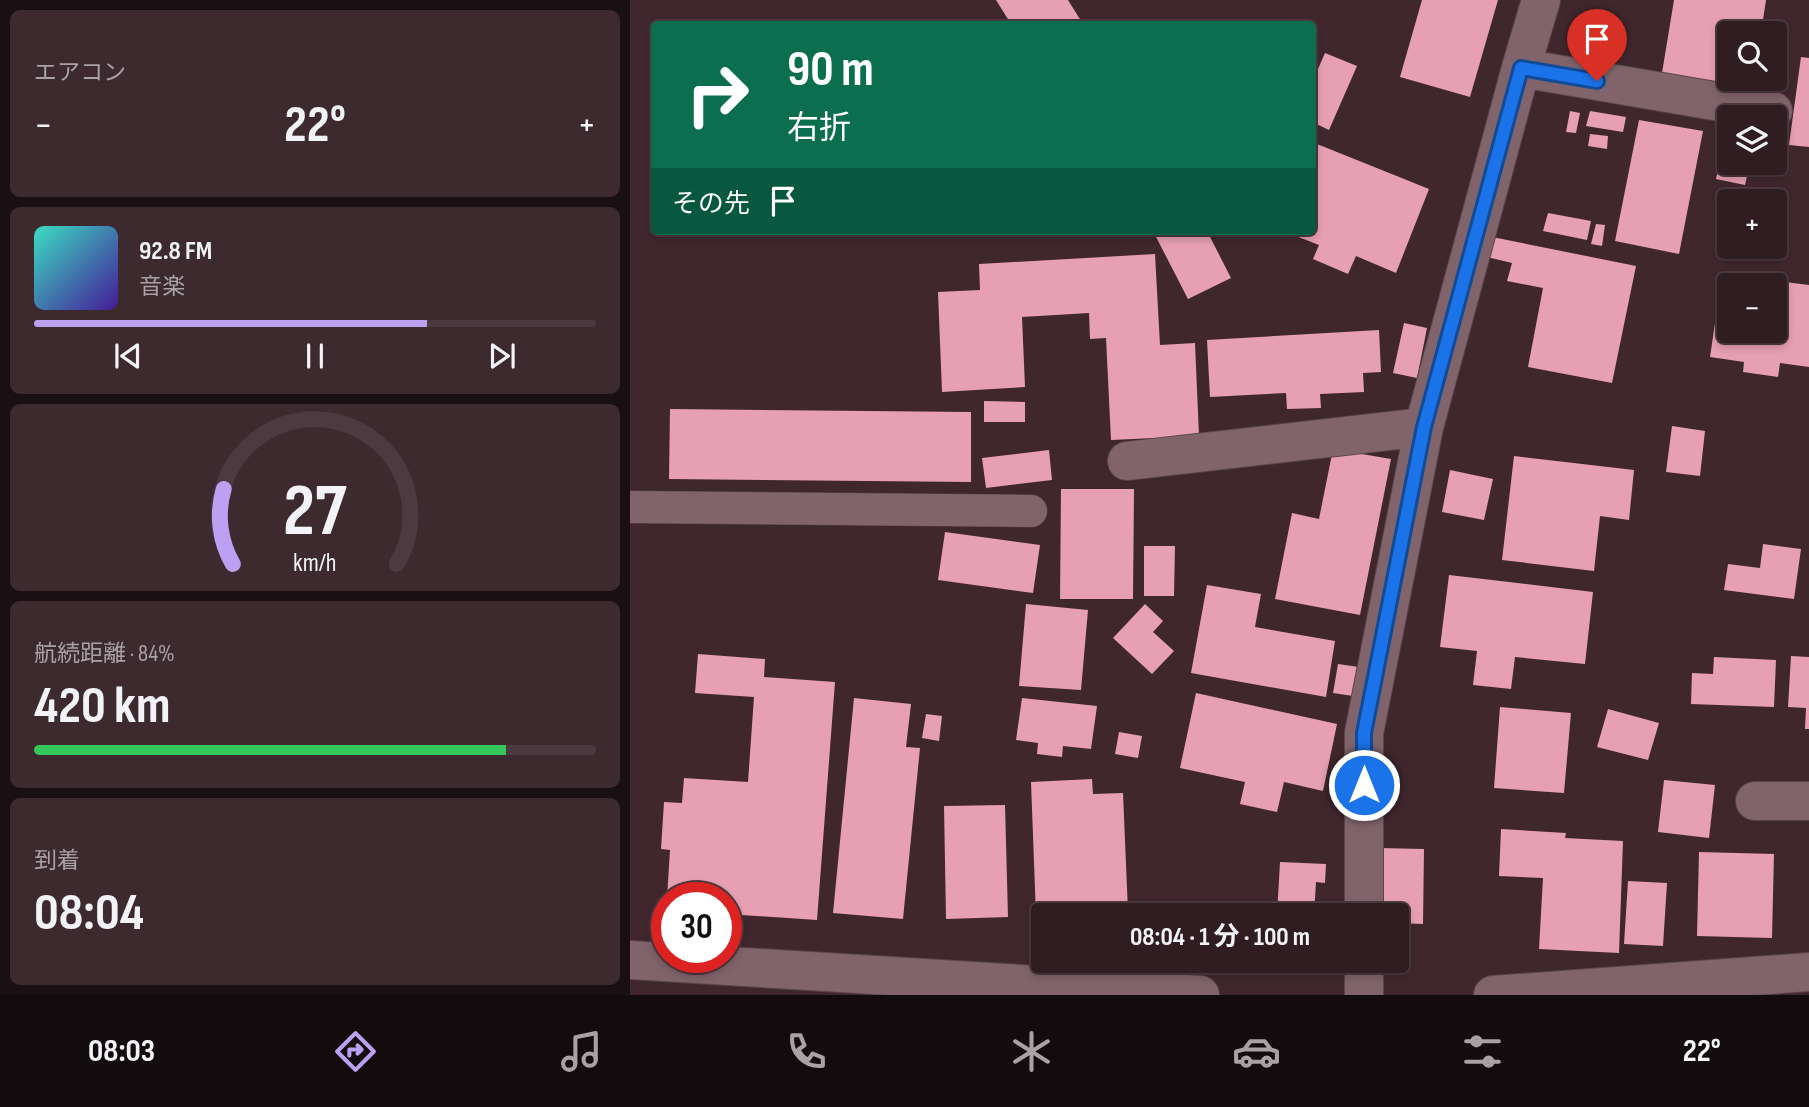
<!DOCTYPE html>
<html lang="ja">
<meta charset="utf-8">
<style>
body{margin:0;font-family:"Sofia Sans Condensed","Noto Sans JP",sans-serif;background:#3c2a2f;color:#f1f3f6;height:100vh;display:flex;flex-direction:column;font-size:26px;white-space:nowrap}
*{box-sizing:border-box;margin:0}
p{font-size:23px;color:#a8a2a5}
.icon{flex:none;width:38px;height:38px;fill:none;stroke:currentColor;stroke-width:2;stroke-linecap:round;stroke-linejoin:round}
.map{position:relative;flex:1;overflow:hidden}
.side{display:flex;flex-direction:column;gap:10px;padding:10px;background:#1a1013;width:630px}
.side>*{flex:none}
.banner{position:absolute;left:21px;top:21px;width:665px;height:214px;border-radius:7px;box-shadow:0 4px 10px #0003,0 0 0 2px #4b3b40;background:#0b6e4f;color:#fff;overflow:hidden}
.tools{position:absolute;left:1087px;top:21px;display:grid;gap:14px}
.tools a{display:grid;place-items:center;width:70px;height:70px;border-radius:7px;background:#301d22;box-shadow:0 4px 10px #0003,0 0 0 2px #4b3b40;font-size:35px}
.speed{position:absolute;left:21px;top:882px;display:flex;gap:14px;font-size:35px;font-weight:700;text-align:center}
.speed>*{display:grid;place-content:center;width:91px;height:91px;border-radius:50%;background:#301d22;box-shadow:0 4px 10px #0003,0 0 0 2px #4b3b40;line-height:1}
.speed .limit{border:10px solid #d22;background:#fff;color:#111}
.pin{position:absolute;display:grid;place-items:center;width:60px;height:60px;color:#fff;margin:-72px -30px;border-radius:50% 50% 50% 0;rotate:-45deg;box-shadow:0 0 7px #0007}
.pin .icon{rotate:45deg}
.me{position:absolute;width:77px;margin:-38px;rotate:0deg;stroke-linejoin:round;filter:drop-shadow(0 0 5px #0008)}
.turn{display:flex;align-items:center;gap:24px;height:147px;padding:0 21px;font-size:32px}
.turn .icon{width:91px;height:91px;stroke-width:2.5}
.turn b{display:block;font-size:49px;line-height:60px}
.then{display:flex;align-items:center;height:66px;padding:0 21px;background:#0003;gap:14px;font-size:26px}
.big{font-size:52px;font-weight:700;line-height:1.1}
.side .card{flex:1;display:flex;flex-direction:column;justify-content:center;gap:10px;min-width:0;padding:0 24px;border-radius:10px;background:#3c2a2f}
.side .dial{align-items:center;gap:0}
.dial svg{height:182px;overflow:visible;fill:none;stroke:#4b3b40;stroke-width:7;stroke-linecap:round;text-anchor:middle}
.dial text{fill:#f1f3f6;stroke:none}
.song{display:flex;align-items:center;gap:21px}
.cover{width:84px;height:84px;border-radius:10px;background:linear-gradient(135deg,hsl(170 70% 55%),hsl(260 70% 35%))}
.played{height:7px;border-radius:4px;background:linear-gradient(90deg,#bca0f2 70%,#4b3b40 70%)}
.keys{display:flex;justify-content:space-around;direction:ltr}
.heat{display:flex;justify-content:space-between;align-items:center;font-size:38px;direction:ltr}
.charge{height:10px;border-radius:5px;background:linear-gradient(90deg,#34c759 84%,#4b3b40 0)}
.trip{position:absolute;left:401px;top:903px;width:378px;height:70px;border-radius:7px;background:#301d22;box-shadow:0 4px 10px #0003,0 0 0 2px #4b3b40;font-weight:700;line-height:70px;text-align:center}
.dock{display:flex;height:112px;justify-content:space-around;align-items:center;background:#130c0e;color:#a8a2a5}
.dock .icon{width:49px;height:49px}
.dock .selected{color:#bca0f2}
.dock b{font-size:32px;color:#f1f3f6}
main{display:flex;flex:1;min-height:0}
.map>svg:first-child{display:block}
.building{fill:#e69fb3}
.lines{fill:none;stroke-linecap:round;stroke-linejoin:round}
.service-casing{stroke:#59454b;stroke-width:33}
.minor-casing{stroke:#59454b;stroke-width:40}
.tertiary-casing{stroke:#59454b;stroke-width:40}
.service{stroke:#81646b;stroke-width:32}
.minor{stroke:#81646b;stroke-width:38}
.tertiary{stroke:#81646b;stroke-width:38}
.route-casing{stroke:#114b97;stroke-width:18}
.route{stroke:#1a73e8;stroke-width:12}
</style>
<main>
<section class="side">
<div class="card"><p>エアコン</p>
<div class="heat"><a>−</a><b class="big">22°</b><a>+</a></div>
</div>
<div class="card">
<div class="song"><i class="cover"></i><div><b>92.8 FM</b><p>音楽</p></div></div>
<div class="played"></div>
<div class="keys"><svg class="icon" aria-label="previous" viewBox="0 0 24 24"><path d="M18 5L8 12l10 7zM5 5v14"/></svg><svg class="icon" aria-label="pause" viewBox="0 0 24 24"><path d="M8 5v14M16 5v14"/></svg><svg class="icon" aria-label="next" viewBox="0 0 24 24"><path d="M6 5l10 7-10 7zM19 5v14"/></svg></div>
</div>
<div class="card dial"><svg viewBox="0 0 100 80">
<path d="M14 69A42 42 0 1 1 86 69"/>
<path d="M14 69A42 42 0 0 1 10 36" stroke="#bca0f2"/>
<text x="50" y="56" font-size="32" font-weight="700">27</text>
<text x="50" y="72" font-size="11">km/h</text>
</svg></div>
<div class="card"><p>航続距離 · 84%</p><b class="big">420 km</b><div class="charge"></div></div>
<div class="card"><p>到着</p><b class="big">08:04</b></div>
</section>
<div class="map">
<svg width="1179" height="995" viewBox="0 0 1179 995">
<rect width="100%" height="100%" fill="#40272e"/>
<path class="building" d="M 366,0 L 438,0 L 453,24 L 381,24 Z
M 792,0 L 868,0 L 840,97 L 770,77 Z
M 1044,0 L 1136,0 L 1131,33 L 1099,33 L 1099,79 L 1123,79 L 1121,94 L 1031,79 Z
M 695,53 L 727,66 L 699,130 L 682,122 L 682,67 L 688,69 Z
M 1171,57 L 1179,58 L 1179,147 L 1159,145 Z
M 940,111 L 950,113 L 946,133 L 936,132 Z
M 960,111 L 996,117 L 993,132 L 956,126 Z
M 1009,120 L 1073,131 L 1049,254 L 985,241 Z
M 960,134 L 978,136 L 977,149 L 958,146 Z
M 1095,137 L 1099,138 L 1099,163 L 1120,163 L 1115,185 L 1086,179 Z
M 682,142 L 799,189 L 766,273 L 726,256 L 718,274 L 683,259 L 689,245 L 653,231 L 682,231 Z
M 918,213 L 961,221 L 957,240 L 913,231 Z
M 966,224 L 975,225 L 972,246 L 961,244 Z
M 523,231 L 577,231 L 601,278 L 558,299 Z
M 862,237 L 1006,266 L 982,383 L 898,367 L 913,288 L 877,281 L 882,263 L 857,257 Z
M 525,254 L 530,345 L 565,343 L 569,436 L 481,440 L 476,338 L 460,339 L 459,313 L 392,317 L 395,387 L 312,392 L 308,292 L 350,290 L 349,264 Z
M 1092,276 L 1136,282 L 1135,285 L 1099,285 L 1099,331 L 1144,331 L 1144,291 L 1154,293 L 1155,282 L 1179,285 L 1179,367 L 1150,363 L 1148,377 L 1113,372 L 1114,362 L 1080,357 Z
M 774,323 L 797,328 L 787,378 L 763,373 Z
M 749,330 L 751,372 L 733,373 L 734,392 L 690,394 L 691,408 L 657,409 L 656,393 L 580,397 L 577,340 Z
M 354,401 L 395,402 L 395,422 L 354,422 Z
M 40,409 L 341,412 L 341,482 L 39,479 Z
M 1042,426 L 1075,431 L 1070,476 L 1036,472 Z
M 703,449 L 761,459 L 730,615 L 645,599 L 662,513 L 689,519 Z
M 419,450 L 422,480 L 356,488 L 352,458 Z
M 884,456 L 1004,470 L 999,520 L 970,516 L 964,571 L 872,560 Z
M 820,470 L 863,479 L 854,520 L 812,512 Z
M 431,489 L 504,489 L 503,599 L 430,599 Z
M 315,532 L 410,545 L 403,593 L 308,580 Z
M 1133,544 L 1171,549 L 1164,599 L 1094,590 L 1098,564 L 1130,568 Z
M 514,546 L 545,546 L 544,596 L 514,596 Z
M 819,575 L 963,592 L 955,664 L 885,657 L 881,689 L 843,685 L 847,651 L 810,647 Z
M 577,585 L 631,594 L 625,627 L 705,641 L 696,697 L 561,673 Z
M 396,604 L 458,610 L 451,690 L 389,686 Z
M 515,604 L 533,621 L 523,632 L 544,651 L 522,674 L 483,638 Z
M 68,654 L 135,659 L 134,677 L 205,682 L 187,920 L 96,914 L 96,898 L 37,898 L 40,850 L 31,849 L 34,802 L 52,803 L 54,778 L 118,782 L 124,697 L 65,693 Z
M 1161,656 L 1179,657 L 1179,729 L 1175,729 L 1176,708 L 1158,707 Z
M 1084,657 L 1146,660 L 1144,707 L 1061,704 L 1062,673 L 1083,674 Z
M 708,664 L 729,667 L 723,696 L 703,693 Z
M 566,693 L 707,724 L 693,791 L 654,782 L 647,812 L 610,804 L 615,782 L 550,768 Z
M 224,698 L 281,704 L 276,747 L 290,748 L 273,919 L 203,913 Z
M 392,698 L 467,706 L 461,749 L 433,746 L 432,757 L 407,754 L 408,743 L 386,740 Z
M 870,707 L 941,713 L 934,793 L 864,788 Z
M 978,709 L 1029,723 L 1018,760 L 967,747 Z
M 296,714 L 312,716 L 309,741 L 292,738 Z
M 489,732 L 512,736 L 508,758 L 485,754 Z
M 462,779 L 463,794 L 493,793 L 498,912 L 406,916 L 401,782 Z
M 1034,780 L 1085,785 L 1079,838 L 1028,832 Z
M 375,805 L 378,917 L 316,919 L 314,806 Z
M 871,829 L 936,833 L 935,838 L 993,841 L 989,953 L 909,949 L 913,878 L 869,876 Z
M 749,848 L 794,849 L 793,924 L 766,923 L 766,915 L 748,915 Z
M 1069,852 L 1144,854 L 1142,938 L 1067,936 Z
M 650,862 L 696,864 L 695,883 L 686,882 L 684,915 L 647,915 Z
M 998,881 L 1037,883 L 1033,946 L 994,944 Z"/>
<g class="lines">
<defs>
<path id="service" d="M 0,507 L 401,511"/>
<path id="minor" d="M 891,68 L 1143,111
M 497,461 L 794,427
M 1125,801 L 1179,801
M 734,915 L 734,733 L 794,427 L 891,68 L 911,0
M 734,995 L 734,961"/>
<path id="tertiary" d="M 0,960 L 570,995
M 863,995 L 1179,972"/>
</defs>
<use href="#service" class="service-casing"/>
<use href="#minor" class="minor-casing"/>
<use href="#tertiary" class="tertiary-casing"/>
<use href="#service" class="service"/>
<use href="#minor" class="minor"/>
<use href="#tertiary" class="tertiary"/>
</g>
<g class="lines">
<defs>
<path id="route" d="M 734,785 L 734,733 L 794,427 L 891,68 L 967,81"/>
</defs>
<use href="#route" class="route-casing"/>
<use href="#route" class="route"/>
</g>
</svg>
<div class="tools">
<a><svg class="icon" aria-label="search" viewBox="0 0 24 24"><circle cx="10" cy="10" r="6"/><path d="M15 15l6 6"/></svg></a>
<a><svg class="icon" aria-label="layers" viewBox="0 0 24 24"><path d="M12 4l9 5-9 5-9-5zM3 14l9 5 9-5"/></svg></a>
<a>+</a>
<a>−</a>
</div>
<div class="speed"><div class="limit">30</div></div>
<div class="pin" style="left:967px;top:81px;background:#d93025"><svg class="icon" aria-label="arrive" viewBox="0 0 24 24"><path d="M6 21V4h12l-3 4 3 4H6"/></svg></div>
<svg class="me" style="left:734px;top:785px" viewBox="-20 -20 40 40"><circle r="17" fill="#1a73e8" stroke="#fff" stroke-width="3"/><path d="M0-11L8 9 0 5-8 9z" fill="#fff"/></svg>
<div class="trip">08:04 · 1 分 · 100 m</div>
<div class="banner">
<div class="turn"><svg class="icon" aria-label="right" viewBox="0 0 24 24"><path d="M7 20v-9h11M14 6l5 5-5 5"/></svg><div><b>90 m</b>右折</div></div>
<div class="then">その先<svg class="icon" aria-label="arrive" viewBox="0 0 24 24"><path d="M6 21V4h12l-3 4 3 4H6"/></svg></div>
</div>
</div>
</main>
<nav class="dock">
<b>08:03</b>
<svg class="icon selected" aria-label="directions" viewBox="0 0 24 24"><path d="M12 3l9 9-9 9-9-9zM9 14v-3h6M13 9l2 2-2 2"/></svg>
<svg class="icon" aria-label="music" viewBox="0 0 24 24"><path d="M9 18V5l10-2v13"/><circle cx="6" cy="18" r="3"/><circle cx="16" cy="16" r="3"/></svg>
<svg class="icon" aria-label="phone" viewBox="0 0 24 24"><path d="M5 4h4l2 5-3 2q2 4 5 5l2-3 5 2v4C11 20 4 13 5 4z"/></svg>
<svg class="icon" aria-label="climate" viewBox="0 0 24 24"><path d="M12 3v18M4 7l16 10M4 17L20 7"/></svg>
<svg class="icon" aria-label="car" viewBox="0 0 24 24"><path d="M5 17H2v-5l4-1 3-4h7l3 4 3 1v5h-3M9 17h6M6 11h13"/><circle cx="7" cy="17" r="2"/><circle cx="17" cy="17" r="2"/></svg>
<svg class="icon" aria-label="filters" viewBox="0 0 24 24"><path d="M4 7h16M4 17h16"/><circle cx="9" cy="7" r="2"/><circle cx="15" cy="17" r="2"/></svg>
<b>22°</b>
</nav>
